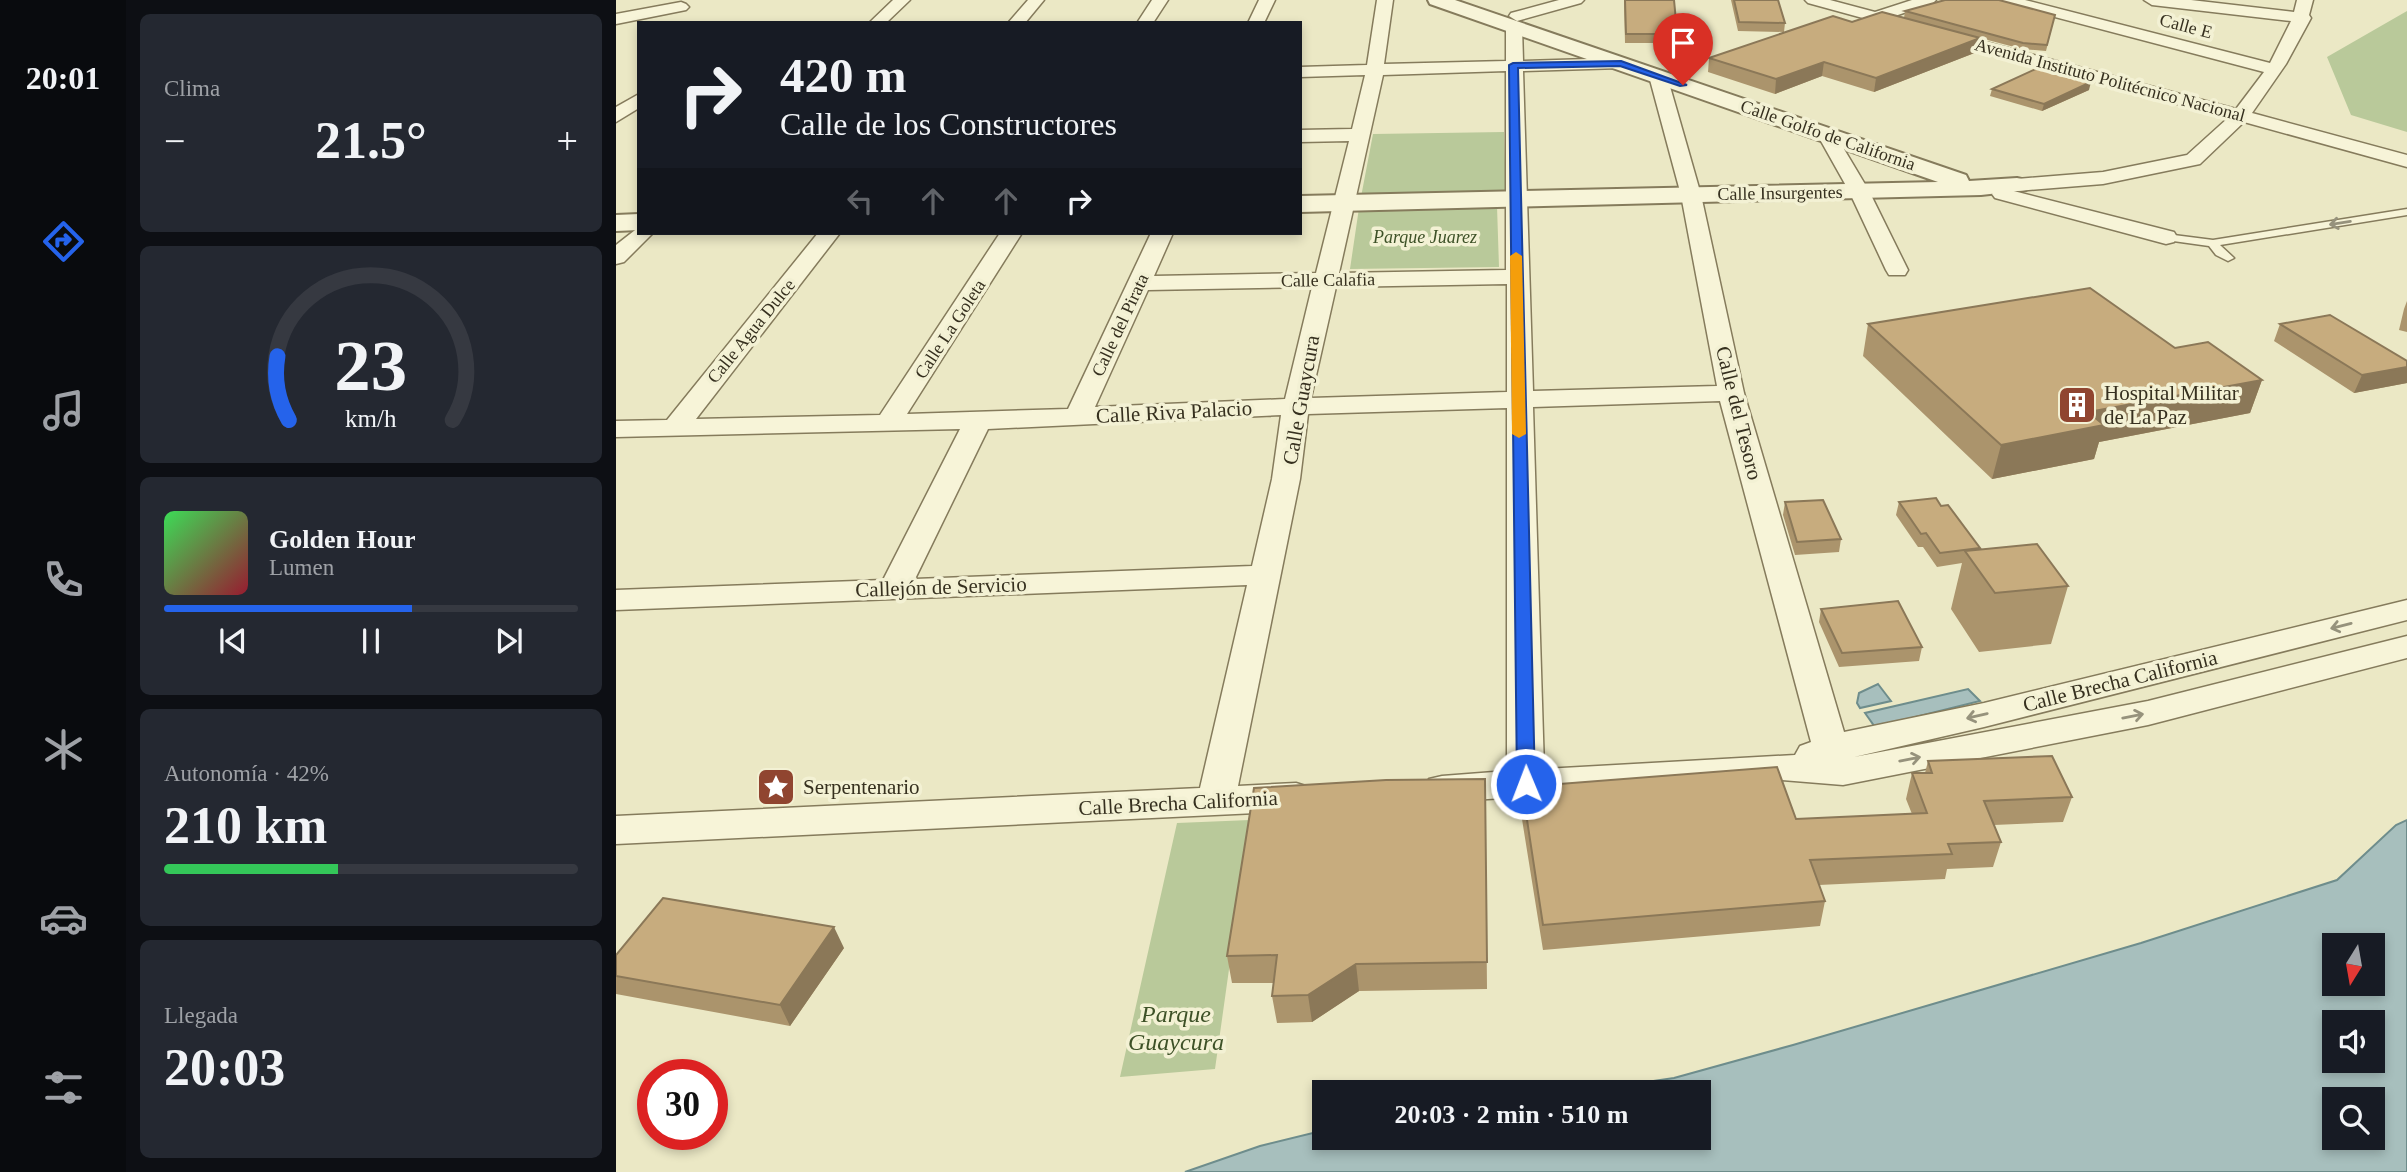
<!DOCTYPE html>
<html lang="es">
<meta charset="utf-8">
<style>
body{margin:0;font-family:Georgia,serif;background:#242831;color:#f1f3f6;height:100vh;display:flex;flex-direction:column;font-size:26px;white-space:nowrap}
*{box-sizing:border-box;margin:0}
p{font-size:23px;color:#9ea1a6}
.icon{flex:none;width:38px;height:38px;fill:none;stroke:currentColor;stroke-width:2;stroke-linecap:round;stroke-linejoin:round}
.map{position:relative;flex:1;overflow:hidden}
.sheet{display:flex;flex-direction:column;gap:14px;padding:14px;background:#0d0f14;width:490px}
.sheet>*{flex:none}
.top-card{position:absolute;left:21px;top:21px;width:665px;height:214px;border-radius:0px;box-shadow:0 4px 10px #0003;background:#171b24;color:#f1f3f6;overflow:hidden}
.needle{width:46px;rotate:191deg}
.tools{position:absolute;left:1706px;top:933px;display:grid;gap:14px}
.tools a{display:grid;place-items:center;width:63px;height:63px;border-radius:0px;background:#171b24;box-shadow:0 4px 10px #0003;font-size:35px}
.speed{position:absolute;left:21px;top:1059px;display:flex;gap:14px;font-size:35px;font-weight:700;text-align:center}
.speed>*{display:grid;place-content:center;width:91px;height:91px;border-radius:50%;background:#171b24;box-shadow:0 4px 10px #0003;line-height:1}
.speed .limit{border:10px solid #d22;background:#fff;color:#111}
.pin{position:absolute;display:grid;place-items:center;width:60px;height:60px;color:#fff;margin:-72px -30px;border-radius:50% 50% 50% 0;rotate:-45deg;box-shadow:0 0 7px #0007}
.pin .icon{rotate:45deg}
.me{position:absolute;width:77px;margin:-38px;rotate:359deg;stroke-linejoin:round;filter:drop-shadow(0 0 5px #0008)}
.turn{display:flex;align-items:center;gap:24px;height:147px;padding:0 28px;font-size:32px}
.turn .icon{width:91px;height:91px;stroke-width:2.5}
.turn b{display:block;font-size:49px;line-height:60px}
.lanes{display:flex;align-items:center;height:66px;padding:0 28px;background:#0003;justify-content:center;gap:35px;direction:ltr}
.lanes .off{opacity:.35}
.big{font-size:52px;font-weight:700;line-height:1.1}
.sheet .widget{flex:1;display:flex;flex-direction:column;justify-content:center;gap:10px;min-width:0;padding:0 24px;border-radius:10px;background:#242831}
.sheet .dial{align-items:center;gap:0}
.dial svg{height:182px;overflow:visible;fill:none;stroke:#363941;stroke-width:7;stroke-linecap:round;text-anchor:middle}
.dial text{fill:#f1f3f6;stroke:none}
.song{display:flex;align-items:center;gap:21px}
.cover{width:84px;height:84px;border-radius:10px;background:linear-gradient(135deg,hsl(130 70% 55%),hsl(350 70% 35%))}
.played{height:7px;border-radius:4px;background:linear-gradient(90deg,#2563eb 60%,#363941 60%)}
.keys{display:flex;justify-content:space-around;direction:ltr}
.heat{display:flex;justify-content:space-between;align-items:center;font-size:38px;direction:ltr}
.charge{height:10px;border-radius:5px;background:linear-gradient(90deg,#34c759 42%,#363941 0)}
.trip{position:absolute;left:696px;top:1080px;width:399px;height:70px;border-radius:0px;background:#171b24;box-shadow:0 4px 10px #0003;font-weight:700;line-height:70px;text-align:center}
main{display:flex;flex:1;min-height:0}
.tab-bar{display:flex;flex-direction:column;width:126px;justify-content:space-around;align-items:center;background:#090b0e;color:#9ea1a6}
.tab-bar .icon{width:49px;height:49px}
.tab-bar .on{color:#2563eb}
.tab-bar b{font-size:32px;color:#f1f3f6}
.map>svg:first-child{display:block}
.green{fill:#b9c99a}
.water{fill:#a7bfbd;stroke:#6e8d8c;stroke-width:2;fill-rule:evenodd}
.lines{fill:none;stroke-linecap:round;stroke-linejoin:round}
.service-casing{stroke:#857b5c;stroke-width:3}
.minor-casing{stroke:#857b5c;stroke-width:3}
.tertiary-casing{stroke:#857b5c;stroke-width:4}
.service{fill:#f7f4d8;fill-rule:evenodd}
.minor{fill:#f7f4d8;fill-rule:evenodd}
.tertiary{fill:#f7f4d8;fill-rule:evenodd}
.wall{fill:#ab946c}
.shaded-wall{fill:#8b7858}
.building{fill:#c7ac7e;stroke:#8b7858;stroke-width:2}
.oneway{stroke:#96927c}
.route{fill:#2563eb;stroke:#184099;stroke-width:2}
.slow{fill:#f59e0b}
.labels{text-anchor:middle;stroke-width:7;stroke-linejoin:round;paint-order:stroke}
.far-street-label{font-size:18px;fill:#36301f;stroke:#f3f1d4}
.far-park-label{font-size:18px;font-style:italic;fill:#3d5127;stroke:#f3f1d4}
.poi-label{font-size:21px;fill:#36301f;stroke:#f3f1d4;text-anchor:start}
.street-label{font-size:21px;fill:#36301f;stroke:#f3f1d4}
.near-park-label{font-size:24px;font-style:italic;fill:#3d5127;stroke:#f3f1d4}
</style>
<main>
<nav class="tab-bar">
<b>20:01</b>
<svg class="icon on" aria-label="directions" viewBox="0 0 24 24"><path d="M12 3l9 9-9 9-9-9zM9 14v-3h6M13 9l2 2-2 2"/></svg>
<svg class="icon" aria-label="music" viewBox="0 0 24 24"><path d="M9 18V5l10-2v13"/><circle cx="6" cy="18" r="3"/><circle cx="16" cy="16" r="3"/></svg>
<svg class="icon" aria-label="phone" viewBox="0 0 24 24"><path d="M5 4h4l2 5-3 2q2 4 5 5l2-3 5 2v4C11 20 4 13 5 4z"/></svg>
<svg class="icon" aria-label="climate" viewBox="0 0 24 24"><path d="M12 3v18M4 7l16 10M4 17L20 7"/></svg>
<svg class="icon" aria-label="car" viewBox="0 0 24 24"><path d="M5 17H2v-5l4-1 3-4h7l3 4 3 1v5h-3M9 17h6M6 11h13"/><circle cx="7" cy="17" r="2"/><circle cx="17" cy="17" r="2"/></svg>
<svg class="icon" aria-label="filters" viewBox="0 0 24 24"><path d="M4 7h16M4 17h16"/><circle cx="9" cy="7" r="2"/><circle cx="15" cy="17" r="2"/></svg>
</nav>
<section class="sheet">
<div class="widget"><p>Clima</p>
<div class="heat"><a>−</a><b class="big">21.5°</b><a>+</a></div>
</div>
<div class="widget dial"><svg viewBox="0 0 100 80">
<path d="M14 69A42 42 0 1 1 86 69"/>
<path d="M14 69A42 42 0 0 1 9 41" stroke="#2563eb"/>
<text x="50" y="56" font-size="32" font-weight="700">23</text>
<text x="50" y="72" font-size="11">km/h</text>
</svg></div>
<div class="widget">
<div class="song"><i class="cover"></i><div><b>Golden Hour</b><p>Lumen</p></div></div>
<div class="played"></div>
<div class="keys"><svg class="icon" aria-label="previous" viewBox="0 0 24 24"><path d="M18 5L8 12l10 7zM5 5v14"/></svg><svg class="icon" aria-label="pause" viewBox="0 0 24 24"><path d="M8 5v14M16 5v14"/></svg><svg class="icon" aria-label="next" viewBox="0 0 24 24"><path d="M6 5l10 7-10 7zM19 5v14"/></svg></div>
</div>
<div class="widget"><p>Autonomía · 42%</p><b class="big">210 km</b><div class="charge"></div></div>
<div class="widget"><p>Llegada</p><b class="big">20:03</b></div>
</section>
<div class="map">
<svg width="1791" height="1172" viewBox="0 0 1791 1172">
<rect width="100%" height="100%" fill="#ebe8c5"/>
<path class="green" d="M 1791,11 L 1791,132 L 1735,115 L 1711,57 Z
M 888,132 L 890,193 L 745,197 L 757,134 Z
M 881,206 L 883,267 L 734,269 L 743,208 Z
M 634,820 L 599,1069 L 504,1077 L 561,823 Z"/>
<path class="water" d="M 1262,684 L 1275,701 L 1244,708 L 1241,703 L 1243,693 Z
M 1352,689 L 1364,701 L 1259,727 L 1249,713 Z
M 1791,820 L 1791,1172 L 569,1172 L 644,1146 L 709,1130 L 709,1138 L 1083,1138 L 1083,1092 L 962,1092 L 1058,1078 L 1177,1045 L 1525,943 L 1721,880 L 1780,825 ZM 1718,945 L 1757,945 L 1757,984 L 1718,984 ZM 1718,1022 L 1757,1022 L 1757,1060 L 1718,1060 ZM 1718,1099 L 1757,1099 L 1757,1138 L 1718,1138 Z"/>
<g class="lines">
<defs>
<path id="service" d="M 1791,209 L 1791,215 L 1604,245 L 1618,258 L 1612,261 L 1600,255 L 1593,246 L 1550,240 L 1545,237 L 1550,234 L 1597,240 Z"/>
<path id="minor" d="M 277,0 L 294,0 L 270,23 L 253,23 Z
M 412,0 L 428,0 L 409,23 L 392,23 Z
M 536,0 L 552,0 L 537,23 L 521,23 Z
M 643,0 L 659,0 L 648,23 L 632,23 Z
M 761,0 L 777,0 L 768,64 L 890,61 L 890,27 L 898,22 L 906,27 L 907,61 L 1005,58 L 1013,63 L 1005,68 L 907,71 L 917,391 L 1101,386 L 1065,195 L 1033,76 L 1042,71 L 1051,76 L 1085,195 L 1128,393 L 1228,732 L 1368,703 L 1791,600 L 1791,620 L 1368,727 L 1238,757 L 1532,701 L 1791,636 L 1791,658 L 1532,725 L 1227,785 L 1166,780 L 826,802 L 813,799 L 807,789 L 813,779 L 826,776 L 891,771 L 891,408 L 692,414 L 684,479 L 622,786 L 680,783 L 693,787 L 699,797 L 693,807 L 680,811 L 0,844 L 0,816 L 584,788 L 631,585 L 0,610 L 0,590 L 267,580 L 344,429 L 0,437 L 0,421 L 51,420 L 202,233 L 224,233 L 80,419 L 264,415 L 384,233 L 406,233 L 291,414 L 452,409 L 535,233 L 557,233 L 538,276 L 700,273 L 733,141 L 684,142 L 684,130 L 736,129 L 749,75 L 684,77 L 684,67 L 751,65 ZM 890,71 L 890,270 L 723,273 L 767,75 ZM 891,284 L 891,392 L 695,398 L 720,287 ZM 696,287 L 669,399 L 479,407 L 532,290 ZM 1104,401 L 1195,742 L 1184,746 L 1179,755 L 928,769 L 917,407 ZM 665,415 L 656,479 L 636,566 L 299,579 L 372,429 Z
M 943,0 L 968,0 L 965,3 L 901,21 L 893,16 L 895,13 Z
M 1189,0 L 1214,0 L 1259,12 L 1296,0 L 1320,0 L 1317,3 L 1276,17 L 1620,109 L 1648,72 L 1386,3 L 1383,0 L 1409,0 L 1654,63 L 1675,21 L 1536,5 L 1528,0 L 1575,0 L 1678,12 L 1681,0 L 1697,0 L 1693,15 L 1695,18 L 1670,64 L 1636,113 L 1791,155 L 1791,167 L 1628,122 L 1584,164 L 1487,184 L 1401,191 L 1394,189 L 1391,185 L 1394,181 L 1401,179 L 1487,172 L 1571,155 L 1612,118 L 1192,3 Z
M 65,2 L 70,4 L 73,7 L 70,10 L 0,24 L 0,14 Z
M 23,94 L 23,108 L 0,122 L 0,107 Z
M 1210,128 L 1219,134 L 1253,191 L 1292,270 L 1289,275 L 1273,275 L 1270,270 L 1233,191 L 1201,134 Z
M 1386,188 L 1558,232 L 1561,237 L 1558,242 L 1550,244 L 1379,198 L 1376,194 L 1379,190 Z
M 23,227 L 23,233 L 37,233 L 8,262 L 0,264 L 0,245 Z"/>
<path id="tertiary" d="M 812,0 L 839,0 L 1350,175 L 1353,181 L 1401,178 L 1410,180 L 1413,185 L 1410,190 L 1365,195 L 684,212 L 684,196 L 1322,182 L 814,4 Z
M 23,214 L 23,230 L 0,231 L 0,215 Z"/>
</defs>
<use href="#service" class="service-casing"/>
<use href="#minor" class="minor-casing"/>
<use href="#tertiary" class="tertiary-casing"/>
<use href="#service" class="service"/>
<use href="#minor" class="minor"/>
<use href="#tertiary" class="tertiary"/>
</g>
<path class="wall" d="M 1008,0 L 1058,0 L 1060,21 L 1059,30 L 1056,30 L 1056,43 L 1009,43 Z
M 1115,0 L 1162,0 L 1169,23 L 1168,32 L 1122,31 Z
M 1289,11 L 1439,15 L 1430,51 L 1406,49 L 1288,18 Z
M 1361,52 L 1258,92 L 1206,76 L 1159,94 L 1092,72 L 1093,58 Z
M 1376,89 L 1473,90 L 1426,111 L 1374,96 Z
M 1791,301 L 1791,332 L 1783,330 L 1788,309 Z
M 1252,324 L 1559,348 L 1646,380 L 1634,413 L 1483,442 L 1478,459 L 1376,479 L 1247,356 Z
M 1664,324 L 1791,361 L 1791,383 L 1738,393 L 1658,341 Z
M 1169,502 L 1225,539 L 1223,552 L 1179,555 L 1167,515 Z
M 1283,502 L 1325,506 L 1363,549 L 1452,586 L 1435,644 L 1363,652 L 1335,609 L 1346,563 L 1321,567 L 1307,547 L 1302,547 L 1280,515 Z
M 1205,609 L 1306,647 L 1303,661 L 1223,667 L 1203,622 Z
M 1312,761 L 1456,797 L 1447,822 L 1378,825 L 1385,842 L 1377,867 L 1331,869 L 1329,879 L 1203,885 L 1209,901 L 1204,926 L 927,950 L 905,813 L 906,787 L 1180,819 L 1296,814 L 1290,799 L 1296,773 L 1309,773 Z
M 869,779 L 871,989 L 743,991 L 696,1022 L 661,1023 L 656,996 L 658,983 L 616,983 L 611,956 Z
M 228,948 L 174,1026 L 0,994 L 0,955 Z"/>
<path class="shaded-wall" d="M 1364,38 L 1361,52 L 1258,92 L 1260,78 Z
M 1208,62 L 1206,76 L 1159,94 L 1160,79 Z
M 1475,82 L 1473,90 L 1426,111 L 1428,104 Z
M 1791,367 L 1791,383 L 1738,393 L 1746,375 Z
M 1646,380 L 1634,413 L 1483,442 L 1478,459 L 1376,479 L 1385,445 L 1472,412 Z
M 218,927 L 228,948 L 174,1026 L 164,1005 Z
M 740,964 L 743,991 L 696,1022 L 692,995 Z"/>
<path class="building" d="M 1009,0 L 1058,0 L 1060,21 L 1055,21 L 1056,34 L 1010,34 Z
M 1118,0 L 1162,0 L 1169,23 L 1123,22 Z
M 1329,0 L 1383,0 L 1439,15 L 1431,45 L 1407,43 L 1289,11 Z
M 1266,12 L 1364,38 L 1260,78 L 1208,62 L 1160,79 L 1093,58 L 1217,16 L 1236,22 Z
M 1424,67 L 1475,82 L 1428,104 L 1376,89 Z
M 1474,288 L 1559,348 L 1592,342 L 1646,380 L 1472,412 L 1488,425 L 1385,445 L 1252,324 Z
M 1714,315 L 1791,361 L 1791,367 L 1746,375 L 1664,324 Z
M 1320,498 L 1325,506 L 1332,505 L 1364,548 L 1324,553 L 1310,533 L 1305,534 L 1283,502 Z
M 1207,500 L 1225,539 L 1181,542 L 1169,502 Z
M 1421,544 L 1452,586 L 1379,593 L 1349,551 Z
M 1282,601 L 1306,647 L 1226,653 L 1205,609 Z
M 1436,756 L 1456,797 L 1368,801 L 1385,842 L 1332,844 L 1336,854 L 1194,860 L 1209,901 L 927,925 L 906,787 L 1161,767 L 1180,819 L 1311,813 L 1296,773 L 1316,773 L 1312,761 Z
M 869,779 L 871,962 L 740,964 L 692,995 L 656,996 L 661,955 L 611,956 L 638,788 L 770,780 Z
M 47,898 L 218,927 L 164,1005 L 0,976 L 0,955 Z"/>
<defs><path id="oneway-shaft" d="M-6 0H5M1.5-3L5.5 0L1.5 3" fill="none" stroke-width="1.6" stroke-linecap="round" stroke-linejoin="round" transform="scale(1.75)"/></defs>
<g class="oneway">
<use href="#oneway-shaft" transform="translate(1724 223) rotate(171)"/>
<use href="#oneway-shaft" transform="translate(1725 626) rotate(166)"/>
<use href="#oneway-shaft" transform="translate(1361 716) rotate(167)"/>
<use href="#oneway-shaft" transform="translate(1517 716) rotate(-11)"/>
<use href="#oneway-shaft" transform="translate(1294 759) rotate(-11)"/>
</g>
<path class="route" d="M 1005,61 L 1071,85 L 1064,86 L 1004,66 L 902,68 L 919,784 L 917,789 L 903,789 L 901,784 L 893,65 L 897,63 Z"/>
<path class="slow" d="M 900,252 L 906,256 L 910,434 L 903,438 L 896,434 L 894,256 Z"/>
<defs>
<symbol id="building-square" viewBox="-11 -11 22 22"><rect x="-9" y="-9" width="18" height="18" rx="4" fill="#904530" stroke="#f3f1d4"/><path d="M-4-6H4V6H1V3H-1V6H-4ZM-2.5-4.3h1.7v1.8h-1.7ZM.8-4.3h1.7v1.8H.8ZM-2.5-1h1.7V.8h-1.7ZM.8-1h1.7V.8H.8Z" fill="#fff"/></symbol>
<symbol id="sight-square" viewBox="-11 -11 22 22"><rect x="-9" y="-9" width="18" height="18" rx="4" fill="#904530" stroke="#f3f1d4"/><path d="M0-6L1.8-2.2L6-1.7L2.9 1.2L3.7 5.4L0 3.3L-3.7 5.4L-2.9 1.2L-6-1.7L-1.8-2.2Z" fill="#fff"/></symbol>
</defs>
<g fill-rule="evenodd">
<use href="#building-square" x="1439" y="383" width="44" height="44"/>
<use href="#sight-square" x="138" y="765" width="44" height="44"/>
</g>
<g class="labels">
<g class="far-street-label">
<text transform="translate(1570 26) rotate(15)" y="6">Calle E</text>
<text transform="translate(1494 80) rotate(15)" y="6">Avenida Instituto Politécnico Nacional</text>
<text transform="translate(1212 135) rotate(19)" y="6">Calle Golfo de California</text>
<text transform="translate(1164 193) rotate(-1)" y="6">Calle Insurgentes</text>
<text transform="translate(712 280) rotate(-1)" y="6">Calle Calafia</text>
<text transform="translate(504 325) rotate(-65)" y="6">Calle del Pirata</text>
<text transform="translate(334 329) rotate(-57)" y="6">Calle La Goleta</text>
<text transform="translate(135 331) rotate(-51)" y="6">Calle Agua Dulce</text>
</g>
<g class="far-park-label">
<text x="809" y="243">Parque Juarez</text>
</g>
<g class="poi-label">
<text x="1488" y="400">Hospital Militar<tspan x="1488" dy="24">de La Paz</tspan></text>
<text x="187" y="794">Serpentenario</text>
</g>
<g class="street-label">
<text transform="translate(685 400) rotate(-80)" y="7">Calle Guaycura</text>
<text transform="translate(558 412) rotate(-3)" y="7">Calle Riva Palacio</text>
<text transform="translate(1123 413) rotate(76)" y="7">Calle del Tesoro</text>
<text transform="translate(325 587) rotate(-2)" y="7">Callejón de Servicio</text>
<text transform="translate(1504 681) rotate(-14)" y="7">Calle Brecha California</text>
<text transform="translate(562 803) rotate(-3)" y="7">Calle Brecha California</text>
</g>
<g class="near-park-label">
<text x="560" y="1022">Parque<tspan x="560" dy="28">Guaycura</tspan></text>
</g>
</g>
</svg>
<div class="tools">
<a><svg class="needle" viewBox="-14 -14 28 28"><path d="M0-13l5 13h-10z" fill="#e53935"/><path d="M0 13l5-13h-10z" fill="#9ea1a6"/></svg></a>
<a><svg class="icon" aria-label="sound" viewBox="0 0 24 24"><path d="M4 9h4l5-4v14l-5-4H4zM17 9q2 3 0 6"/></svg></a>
<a><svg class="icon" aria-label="search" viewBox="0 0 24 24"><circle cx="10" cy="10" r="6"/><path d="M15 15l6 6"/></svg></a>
</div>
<div class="speed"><div class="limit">30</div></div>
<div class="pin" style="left:1067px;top:85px;background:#d93025"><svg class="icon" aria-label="arrive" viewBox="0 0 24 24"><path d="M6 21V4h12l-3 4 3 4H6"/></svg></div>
<svg class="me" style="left:910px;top:784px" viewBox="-20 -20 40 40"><circle r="17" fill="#2563eb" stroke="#fff" stroke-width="3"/><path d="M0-11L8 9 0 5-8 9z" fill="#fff"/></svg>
<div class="trip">20:03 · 2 min · 510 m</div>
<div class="top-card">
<div class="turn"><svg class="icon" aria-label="right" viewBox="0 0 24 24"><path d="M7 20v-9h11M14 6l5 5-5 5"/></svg><div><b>420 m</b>Calle de los Constructores</div></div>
<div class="lanes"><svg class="icon off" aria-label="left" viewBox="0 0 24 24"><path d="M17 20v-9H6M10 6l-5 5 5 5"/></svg><svg class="icon off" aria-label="ahead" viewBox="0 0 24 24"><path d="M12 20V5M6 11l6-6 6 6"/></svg><svg class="icon off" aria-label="ahead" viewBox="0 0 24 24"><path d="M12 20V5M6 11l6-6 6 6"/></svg><svg class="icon" aria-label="right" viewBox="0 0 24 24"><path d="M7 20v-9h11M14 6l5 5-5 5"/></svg></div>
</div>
</div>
</main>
